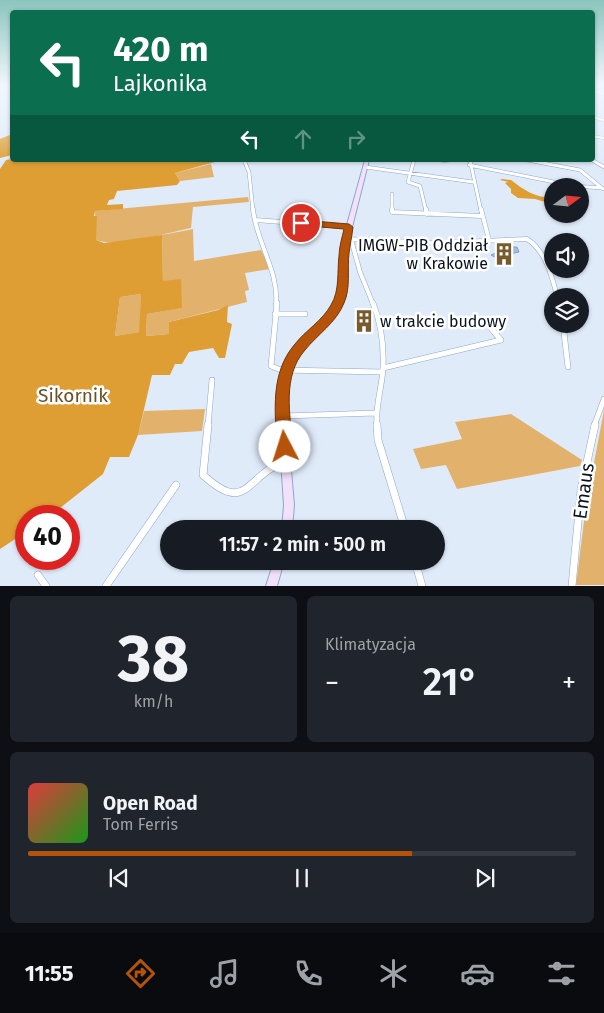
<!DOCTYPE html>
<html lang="pl">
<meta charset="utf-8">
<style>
body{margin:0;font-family:"Fira Sans",sans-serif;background:#20242c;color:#f1f3f6;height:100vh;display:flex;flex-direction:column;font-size:19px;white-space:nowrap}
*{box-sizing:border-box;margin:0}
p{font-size:16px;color:#9ea1a6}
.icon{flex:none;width:28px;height:28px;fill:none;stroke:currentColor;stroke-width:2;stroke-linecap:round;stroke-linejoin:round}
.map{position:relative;height:586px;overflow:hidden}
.panel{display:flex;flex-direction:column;gap:10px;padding:10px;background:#0d0f14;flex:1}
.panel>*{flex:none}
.guide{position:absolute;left:10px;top:10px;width:585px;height:152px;border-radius:5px;box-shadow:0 1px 4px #0004;background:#0b6e4f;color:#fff;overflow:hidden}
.needle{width:32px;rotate:74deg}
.buttons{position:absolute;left:544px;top:178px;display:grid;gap:10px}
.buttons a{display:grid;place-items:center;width:45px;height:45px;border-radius:50%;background:#171b24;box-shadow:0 1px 4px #0004;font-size:25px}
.speed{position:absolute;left:15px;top:505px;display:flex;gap:10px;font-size:25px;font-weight:700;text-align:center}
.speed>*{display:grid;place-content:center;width:65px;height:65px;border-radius:50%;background:#171b24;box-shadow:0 1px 4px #0004;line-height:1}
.speed .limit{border:8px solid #d22;background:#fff;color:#111}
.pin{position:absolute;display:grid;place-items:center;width:42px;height:42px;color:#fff;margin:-21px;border:2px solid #fff;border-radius:50%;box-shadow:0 1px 5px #0007}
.me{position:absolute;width:55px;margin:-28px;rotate:355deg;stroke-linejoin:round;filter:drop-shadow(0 0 4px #0008)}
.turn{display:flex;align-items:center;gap:18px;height:105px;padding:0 20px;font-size:22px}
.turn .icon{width:65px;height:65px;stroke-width:2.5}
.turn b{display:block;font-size:35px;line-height:42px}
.lanes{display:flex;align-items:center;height:48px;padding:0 20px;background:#0003;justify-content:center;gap:25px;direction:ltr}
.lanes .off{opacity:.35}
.big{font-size:38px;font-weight:600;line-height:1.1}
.panel .tile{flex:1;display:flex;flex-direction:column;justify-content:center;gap:8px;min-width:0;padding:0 18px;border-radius:8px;background:#20242c}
.panel .dial{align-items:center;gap:0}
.dial b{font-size:65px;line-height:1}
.song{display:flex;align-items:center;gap:15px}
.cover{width:60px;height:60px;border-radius:8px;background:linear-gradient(135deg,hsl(0 70% 55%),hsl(120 70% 35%))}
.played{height:5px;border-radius:2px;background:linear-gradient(90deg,#b45309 70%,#363941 70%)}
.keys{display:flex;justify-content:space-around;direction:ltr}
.heat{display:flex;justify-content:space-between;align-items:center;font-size:28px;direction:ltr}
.panel .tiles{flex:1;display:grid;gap:10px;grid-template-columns:1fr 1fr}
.tile:last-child{grid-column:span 2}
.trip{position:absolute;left:160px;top:520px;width:285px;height:50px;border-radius:25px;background:#171b24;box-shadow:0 1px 4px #0004;font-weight:600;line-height:50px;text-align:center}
.dock{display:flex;height:80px;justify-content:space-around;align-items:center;background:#090b0e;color:#9ea1a6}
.dock .icon{width:35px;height:35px}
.dock .selected{color:#b45309}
.dock b{font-size:22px;color:#f1f3f6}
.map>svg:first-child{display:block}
.green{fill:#e2b26c}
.forest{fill:#df9e34;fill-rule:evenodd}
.building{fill:#a1bcdf;stroke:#849fc1}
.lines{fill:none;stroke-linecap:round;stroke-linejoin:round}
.street-far4-casing{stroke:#8da7ca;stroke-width:3}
.street-far3-casing{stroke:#8da7ca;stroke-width:4}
.street-far2-casing{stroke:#8da7ca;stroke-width:5}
.street-far1-casing{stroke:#8da7ca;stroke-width:6}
.street-casing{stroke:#8da7ca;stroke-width:8}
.secondary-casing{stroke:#8da7ca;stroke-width:2}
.street-far4{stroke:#fff;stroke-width:2.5}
.street-far3{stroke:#fff;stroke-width:3}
.street-far2{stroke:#fff;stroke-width:4}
.street-far1{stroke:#fff;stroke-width:5}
.street{stroke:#fff;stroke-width:7}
.secondary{fill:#f3e0fa;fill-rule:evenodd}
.route{fill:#b45309;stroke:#753606}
.labels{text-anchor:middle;stroke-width:5;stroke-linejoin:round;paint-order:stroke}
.poi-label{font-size:16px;fill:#09131f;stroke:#fff;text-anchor:end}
.near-park-label{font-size:19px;fill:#6b5027;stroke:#fff}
.near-street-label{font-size:19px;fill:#09131f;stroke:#fff}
</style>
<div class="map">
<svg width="604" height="586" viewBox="0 0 604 586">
<rect width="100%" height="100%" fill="#e0ebfa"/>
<path class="green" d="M 211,164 L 214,177 L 180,181 L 175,173 Z
M 248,197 L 249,202 L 193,207 L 191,228 C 167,233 118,248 96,240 L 95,211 Z
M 193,229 L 194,261 L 261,250 L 270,269 L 245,273 L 249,290 L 245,291 L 247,302 L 169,322 L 169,334 L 146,336 L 147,314 L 181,308 L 163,282 L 162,235 Z
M 141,294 L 140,332 L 115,336 L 120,297 Z
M 205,409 L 202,431 L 138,435 L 144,411 Z
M 604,410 L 604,585 L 576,585 L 586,505 Z
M 511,414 L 582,460 L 580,466 L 457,489 L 446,465 L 421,469 L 413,449 L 462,439 L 455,422 Z"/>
<path class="forest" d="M 12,134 L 12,155 L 0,158 L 0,139 Z
M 12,159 L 222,160 L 175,173 L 180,181 L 177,185 L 117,191 L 114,199 L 109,200 L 107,205 L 123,204 L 123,209 L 95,211 L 94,216 L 97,216 L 96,240 L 104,243 L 162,235 L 163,281 L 181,279 L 182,308 L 147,314 L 146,336 L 169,334 L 169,322 L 218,310 L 228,305 L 227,322 L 232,324 L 225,358 L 219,358 L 213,348 L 189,352 L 182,364 L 175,364 L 170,375 L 152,375 L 138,435 L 129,457 L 110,457 L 103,474 L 50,516 L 26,516 L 26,532 L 0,549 L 0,169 L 6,160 ZM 141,294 L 139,332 L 115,336 L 120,297 Z
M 502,179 L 511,180 C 524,190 534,197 552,198 L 552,204 L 535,199 L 518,198 L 511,193 L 511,189 L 505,183 L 508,182 L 500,180 Z"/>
<path class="building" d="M 511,247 L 517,247 L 519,252 L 505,255 L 508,257 L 500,260 L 491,255 Z"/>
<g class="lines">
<defs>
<path id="street-far4" d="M 592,90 L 604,94
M 592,117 L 604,120
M 592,136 L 604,138"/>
<path id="street-far3" d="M 244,160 L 249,172 L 253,211
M 414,160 L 408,182 L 420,186 L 426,211
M 440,160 L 447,161
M 470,160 L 481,211
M 527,160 L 580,170 L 603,189
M 592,160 L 604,167
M 469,165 L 574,186 L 602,188
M 365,167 L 473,182
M 392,194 L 392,211"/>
<path id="street-far2" d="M 253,209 C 256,242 279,271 276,304
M 392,209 L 392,212 L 482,216
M 426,209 L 427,214
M 481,209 L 489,240
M 255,220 L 349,227
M 346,239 L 439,243 L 527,239 C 545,250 552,276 557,296
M 352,243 L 360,272 L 373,304"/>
<path id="street-far1" d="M 277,303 L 271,366 L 281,370 L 383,372
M 373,303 C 381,323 384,346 383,368 C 382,388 375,406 377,426
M 275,314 L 305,314
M 563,324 L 568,367
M 383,368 L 501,340 L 489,326
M 283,416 L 376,413
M 208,426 L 212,380
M 594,426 L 604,399"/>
<path id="street" d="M 208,425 L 203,475 C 248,516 245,475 286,461
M 377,425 L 378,440 L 405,529
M 415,561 L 422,586
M 38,575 L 46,586
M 106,586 L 176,485
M 572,586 L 581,490 L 595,425"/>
<path id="secondary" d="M 365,160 L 369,160 L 349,239 L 343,299 L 330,321 L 301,350 L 290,370 L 287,382 L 285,401 L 294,505 L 292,529 L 282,529 L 284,505 L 277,401 L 279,382 L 282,370 L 295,346 L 326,317 L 337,299 L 343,239 Z
M 274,561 L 284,561 L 277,586 L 266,586 Z"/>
</defs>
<use href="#street-far4" class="street-far4-casing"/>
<use href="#street-far3" class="street-far3-casing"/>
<use href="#street-far2" class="street-far2-casing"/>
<use href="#street-far1" class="street-far1-casing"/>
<use href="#street" class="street-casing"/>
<use href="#secondary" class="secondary-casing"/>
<use href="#street-far4" class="street-far4"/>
<use href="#street-far3" class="street-far3"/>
<use href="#street-far2" class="street-far2"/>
<use href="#street-far1" class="street-far1"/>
<use href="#street" class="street"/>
<use href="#secondary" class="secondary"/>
</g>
<linearGradient id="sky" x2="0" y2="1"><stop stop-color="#8bc4be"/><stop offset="0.51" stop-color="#f1f6fd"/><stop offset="1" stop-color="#f1f6fd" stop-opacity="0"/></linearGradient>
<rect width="604" height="166" fill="url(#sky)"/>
<path class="route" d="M 301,220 L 349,224 L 353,227 C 352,236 350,245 349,253 C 347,270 351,287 344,303 C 336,323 318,334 305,350 C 282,376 290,415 293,447 L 291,452 L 285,454 L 279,452 L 277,447 C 275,411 270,373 295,344 C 306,330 322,321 331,305 C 340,290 337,272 339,256 C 339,247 342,238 344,229 L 298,225 L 296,223 Z"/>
<defs>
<symbol id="building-bare" viewBox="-9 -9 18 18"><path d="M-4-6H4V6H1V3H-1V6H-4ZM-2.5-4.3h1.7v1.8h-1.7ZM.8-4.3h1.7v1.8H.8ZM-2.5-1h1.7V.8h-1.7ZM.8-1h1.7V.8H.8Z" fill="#775a2e" stroke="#fff" stroke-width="2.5" paint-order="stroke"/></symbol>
</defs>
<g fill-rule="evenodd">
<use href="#building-bare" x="488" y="238" width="32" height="32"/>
<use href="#building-bare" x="348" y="305" width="32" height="32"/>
</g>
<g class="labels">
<g class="poi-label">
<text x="488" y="251">IMGW-PIB Oddział<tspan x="488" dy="18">w Krakowie</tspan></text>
<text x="380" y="327" text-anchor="start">w trakcie budowy</text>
</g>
<g class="near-park-label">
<text x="73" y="402">Sikornik</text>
</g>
<g class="near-street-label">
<text transform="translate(583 491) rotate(-82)" y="7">Emaus</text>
</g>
</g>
</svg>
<div class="buttons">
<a><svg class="needle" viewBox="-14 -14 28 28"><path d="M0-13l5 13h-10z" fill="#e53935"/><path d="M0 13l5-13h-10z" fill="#9ea1a6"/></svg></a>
<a><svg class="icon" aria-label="sound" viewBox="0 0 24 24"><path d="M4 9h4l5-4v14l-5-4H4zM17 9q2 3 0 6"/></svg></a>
<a><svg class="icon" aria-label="layers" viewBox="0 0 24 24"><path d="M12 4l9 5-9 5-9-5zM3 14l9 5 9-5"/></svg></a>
</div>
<div class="speed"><div class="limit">40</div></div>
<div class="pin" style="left:301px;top:223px;background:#d93025"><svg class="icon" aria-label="arrive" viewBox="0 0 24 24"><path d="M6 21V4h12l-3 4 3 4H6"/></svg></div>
<svg class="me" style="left:285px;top:447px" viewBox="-20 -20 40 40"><circle r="19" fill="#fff"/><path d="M0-13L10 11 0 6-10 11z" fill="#b45309"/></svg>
<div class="trip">11:57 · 2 min · 500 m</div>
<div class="guide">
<div class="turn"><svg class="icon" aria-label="left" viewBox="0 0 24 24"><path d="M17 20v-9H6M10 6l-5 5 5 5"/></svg><div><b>420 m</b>Lajkonika</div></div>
<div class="lanes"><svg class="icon" aria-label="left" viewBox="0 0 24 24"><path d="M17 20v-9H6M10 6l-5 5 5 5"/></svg><svg class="icon off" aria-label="ahead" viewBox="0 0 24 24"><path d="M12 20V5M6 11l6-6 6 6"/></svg><svg class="icon off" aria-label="right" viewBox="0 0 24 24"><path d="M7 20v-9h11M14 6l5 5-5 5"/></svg></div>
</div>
</div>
<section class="panel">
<div class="tiles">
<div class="tile dial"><b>38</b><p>km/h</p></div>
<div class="tile"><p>Klimatyzacja</p>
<div class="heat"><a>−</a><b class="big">21°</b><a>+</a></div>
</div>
<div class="tile">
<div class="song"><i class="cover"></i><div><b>Open Road</b><p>Tom Ferris</p></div></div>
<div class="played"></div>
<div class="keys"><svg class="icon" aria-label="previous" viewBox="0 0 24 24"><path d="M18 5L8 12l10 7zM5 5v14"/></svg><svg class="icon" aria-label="pause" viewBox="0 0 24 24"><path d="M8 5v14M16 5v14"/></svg><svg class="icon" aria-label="next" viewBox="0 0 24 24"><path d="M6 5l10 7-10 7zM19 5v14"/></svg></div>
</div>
</div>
</section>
<nav class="dock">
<b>11:55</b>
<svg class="icon selected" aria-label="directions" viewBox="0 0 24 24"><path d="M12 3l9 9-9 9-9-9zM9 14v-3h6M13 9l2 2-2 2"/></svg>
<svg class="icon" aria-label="music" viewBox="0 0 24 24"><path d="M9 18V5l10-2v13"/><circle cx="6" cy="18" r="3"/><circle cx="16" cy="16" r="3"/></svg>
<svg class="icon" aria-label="phone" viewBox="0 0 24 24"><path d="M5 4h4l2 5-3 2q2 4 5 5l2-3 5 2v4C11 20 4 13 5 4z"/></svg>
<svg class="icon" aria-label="climate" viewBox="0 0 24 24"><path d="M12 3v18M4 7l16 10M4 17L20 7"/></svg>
<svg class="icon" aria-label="car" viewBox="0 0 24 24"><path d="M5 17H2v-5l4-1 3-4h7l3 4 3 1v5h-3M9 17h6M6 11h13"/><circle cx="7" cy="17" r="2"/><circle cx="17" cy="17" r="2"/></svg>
<svg class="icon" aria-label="filters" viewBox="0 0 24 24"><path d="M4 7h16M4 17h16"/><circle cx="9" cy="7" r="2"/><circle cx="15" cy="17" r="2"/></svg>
</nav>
